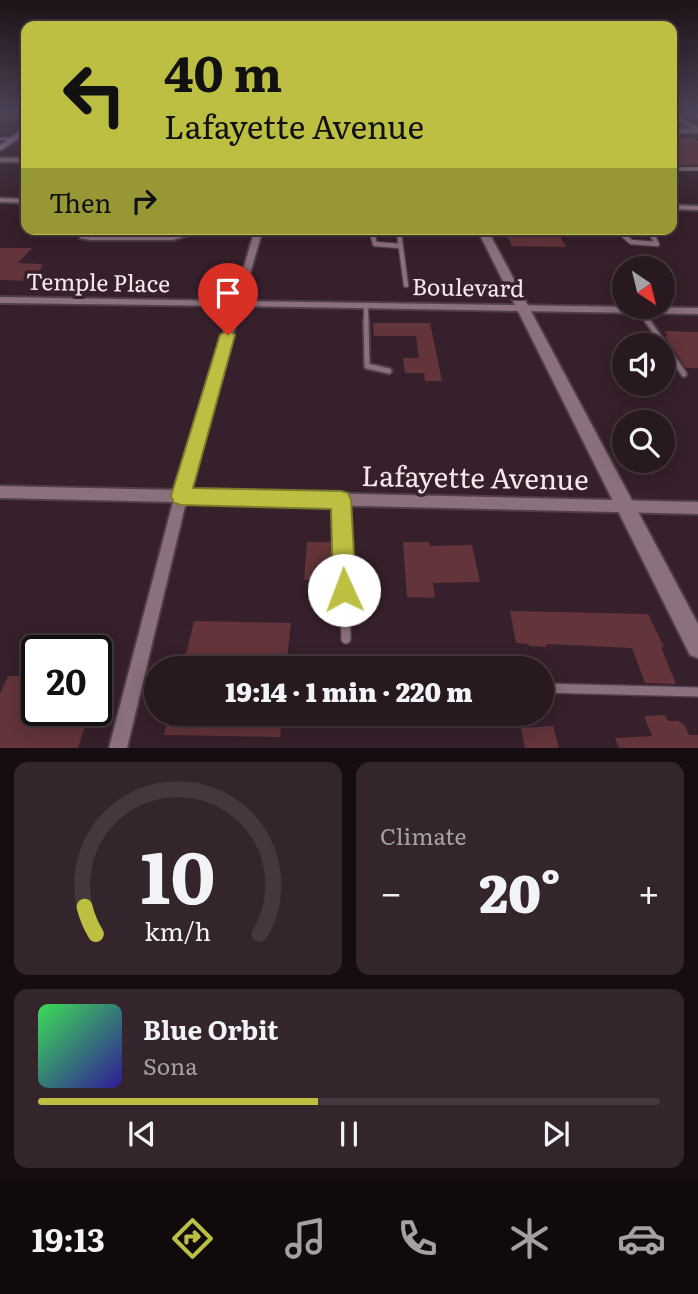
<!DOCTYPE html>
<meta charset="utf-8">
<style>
body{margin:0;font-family:Literata,serif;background:#34252d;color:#f1f3f6;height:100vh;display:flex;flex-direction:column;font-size:26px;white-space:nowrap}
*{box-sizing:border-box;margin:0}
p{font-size:23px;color:#a5a0a5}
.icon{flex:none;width:38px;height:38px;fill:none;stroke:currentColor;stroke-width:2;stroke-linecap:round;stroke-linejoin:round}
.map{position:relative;height:748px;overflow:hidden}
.sheet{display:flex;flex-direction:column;gap:14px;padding:14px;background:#160d12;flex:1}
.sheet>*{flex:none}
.top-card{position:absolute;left:21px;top:21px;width:656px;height:214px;border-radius:14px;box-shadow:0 4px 18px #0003,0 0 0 2px #44373e;background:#bdbf43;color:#111;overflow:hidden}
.needle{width:46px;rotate:145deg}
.controls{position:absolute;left:612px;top:256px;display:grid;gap:14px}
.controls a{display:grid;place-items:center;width:63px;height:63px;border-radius:50%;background:#281820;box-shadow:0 4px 18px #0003,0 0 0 2px #44373e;font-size:35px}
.speed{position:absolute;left:21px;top:635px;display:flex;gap:14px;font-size:35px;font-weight:700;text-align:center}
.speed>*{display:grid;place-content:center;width:91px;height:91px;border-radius:50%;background:#281820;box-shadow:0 4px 18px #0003,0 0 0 2px #44373e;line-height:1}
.speed .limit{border:4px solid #111;border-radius:10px;background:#fff;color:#111}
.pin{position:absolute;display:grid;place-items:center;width:60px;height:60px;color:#fff;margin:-72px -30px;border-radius:50% 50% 50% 0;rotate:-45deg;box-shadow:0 0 7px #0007}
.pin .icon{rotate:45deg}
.me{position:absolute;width:77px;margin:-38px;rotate:358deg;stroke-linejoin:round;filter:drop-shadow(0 0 5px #0008)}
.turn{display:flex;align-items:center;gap:24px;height:147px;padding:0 28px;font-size:32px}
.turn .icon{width:91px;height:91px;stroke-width:2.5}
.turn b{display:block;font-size:49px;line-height:60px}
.then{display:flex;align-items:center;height:66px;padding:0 28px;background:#0003;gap:14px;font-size:26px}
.big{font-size:52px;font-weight:800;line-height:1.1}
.sheet .tile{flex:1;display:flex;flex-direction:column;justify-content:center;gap:10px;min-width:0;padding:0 24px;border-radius:14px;background:#34252d}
.sheet .dial{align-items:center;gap:0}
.dial svg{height:182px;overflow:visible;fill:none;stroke:#44373e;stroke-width:7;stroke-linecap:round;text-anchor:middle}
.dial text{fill:#f1f3f6;stroke:none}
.song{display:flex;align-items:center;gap:21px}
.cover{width:84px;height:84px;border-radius:10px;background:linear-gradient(135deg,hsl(130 70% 55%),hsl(250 70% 35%))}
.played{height:7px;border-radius:4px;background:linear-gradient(90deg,#bdbf43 45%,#44373e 45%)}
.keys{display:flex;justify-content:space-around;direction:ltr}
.heat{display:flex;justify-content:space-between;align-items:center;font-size:38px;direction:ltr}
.sheet .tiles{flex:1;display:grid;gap:14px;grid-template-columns:1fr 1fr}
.tile:last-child{grid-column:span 2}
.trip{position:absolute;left:144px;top:656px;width:410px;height:70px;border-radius:35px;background:#281820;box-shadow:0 4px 18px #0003,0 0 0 2px #44373e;font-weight:800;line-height:70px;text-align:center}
.menu{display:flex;height:112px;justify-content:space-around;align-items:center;background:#100a0d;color:#a5a0a5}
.menu .icon{width:49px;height:49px}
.menu .selected{color:#bdbf43}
.menu b{font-size:32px;color:#f1f3f6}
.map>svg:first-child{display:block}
.building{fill:#63343a}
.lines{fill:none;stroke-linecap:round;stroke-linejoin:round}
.lane-far5-casing{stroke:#503e48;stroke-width:4.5}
.lane-far4-casing{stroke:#503e48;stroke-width:5}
.lane-far3-casing{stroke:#503e48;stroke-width:7}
.lane-far2-casing{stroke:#503e48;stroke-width:9}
.lane-far1-casing{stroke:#503e48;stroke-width:10}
.lane-casing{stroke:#503e48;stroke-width:12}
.street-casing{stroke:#503e48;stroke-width:4}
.secondary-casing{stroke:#503e48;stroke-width:4}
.primary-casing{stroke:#503e48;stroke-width:3}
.lane-far5{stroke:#8b707d;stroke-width:2.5}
.lane-far4{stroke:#8b707d;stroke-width:3.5}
.lane-far3{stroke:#8b707d;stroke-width:4.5}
.lane-far2{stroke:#8b707d;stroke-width:5}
.lane-far1{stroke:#8b707d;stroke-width:7}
.lane{stroke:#8b707d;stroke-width:9}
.street{fill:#8b707d;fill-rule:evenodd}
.secondary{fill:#8b707d;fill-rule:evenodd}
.primary{fill:#aa7ba9;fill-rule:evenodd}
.route{fill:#bdbf43;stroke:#7b7c2c;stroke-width:2}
.labels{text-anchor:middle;stroke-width:7;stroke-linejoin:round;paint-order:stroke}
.street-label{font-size:23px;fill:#f6e7ee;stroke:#36202b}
.near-street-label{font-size:28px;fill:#f6e7ee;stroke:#36202b}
</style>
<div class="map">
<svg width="698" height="748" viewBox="0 0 698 748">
<rect width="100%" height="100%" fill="#36202b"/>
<path class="building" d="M 672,138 L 693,138 L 698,141 L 698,165 L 672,165 Z
M 507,236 L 560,236 L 566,247 L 512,246 Z
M 0,248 L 32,248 L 18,263 L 42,264 L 40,266 L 43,266 L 30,281 L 0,280 Z
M 373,323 L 430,323 L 442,381 L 425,381 L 424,373 L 405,373 L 403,358 L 419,358 L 416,336 L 374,336 Z
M 664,331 L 698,332 L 698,368 L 686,368 L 665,336 L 668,336 Z
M 307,542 L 333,542 L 332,580 L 304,580 Z
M 403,542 L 429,542 L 430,546 L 472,545 L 480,582 L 433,583 L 435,598 L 407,597 Z
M 510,611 L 648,614 L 664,647 L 661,647 L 676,684 L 645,683 L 632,648 L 546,644 L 547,647 L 529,646 L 529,644 L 516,643 Z
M 194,621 L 291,623 L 286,668 L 252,668 L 253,660 L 185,659 Z
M 8,676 L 37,676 L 37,710 L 90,710 L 78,748 L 0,748 L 0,694 Z
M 169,714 L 282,714 L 280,737 L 164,735 Z
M 665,715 L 668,721 L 678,721 L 684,724 L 689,735 L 698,735 L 698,748 L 619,748 L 615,738 L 652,736 L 644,716 Z
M 553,726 L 559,748 L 525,748 L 521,728 Z"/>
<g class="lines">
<defs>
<path id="lane-far5" d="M 676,117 L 698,117
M 0,139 L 14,139"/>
<path id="lane-far4" d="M 672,169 L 698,169
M 371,229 L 372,234
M 398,229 L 399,234
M 617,229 L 623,234
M 648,229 L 652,234
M 501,230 L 562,229"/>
<path id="lane-far3" d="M 372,233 L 375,244 L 400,246
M 399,233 L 406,285
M 621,233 L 631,242 L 657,244 L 651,233
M 366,306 L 366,322
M 640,310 L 648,322"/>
<path id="lane-far2" d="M 366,320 L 367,366 L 389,371
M 647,320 L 684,374"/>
<path id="lane-far1" d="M 341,500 L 344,572"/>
<path id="lane" d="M 344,570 L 346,639
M 541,688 L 698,692"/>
<path id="street" d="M 0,111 L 26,111 L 26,112 L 0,112 Z
M 672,129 L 698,129 L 698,133 L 672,133 Z
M 0,158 L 26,158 L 26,162 L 0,162 Z
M 0,198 L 26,199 L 26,203 L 0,202 Z
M 672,205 L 698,206 L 698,210 L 672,209 Z
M 81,229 L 89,229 L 87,235 L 90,236 L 172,236 L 193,229 L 227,229 L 224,231 L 196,233 L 173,240 L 90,240 L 80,238 Z
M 255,229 L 263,229 L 242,301 L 698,308 L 698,314 L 241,306 L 189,490 L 698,502 L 698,514 L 186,502 L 127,748 L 109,748 L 173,502 L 0,498 L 0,486 L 176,490 L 232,306 L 0,303 L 0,297 L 234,301 Z"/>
<path id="secondary" d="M 672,113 L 698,127 L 698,132 L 672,118 Z
M 477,229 L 487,229 L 698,624 L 698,658 L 690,655 Z"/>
<path id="primary" d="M 23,129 L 26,129 L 26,134 L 0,151 L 0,145 Z"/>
</defs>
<use href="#lane-far5" class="lane-far5-casing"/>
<use href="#lane-far4" class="lane-far4-casing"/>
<use href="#lane-far3" class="lane-far3-casing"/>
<use href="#lane-far2" class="lane-far2-casing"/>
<use href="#lane-far1" class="lane-far1-casing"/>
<use href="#lane" class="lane-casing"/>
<use href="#street" class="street-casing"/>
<use href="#secondary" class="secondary-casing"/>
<use href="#primary" class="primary-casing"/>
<use href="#lane-far5" class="lane-far5"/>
<use href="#lane-far4" class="lane-far4"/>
<use href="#lane-far3" class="lane-far3"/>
<use href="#lane-far2" class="lane-far2"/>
<use href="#lane-far1" class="lane-far1"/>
<use href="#lane" class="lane"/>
<use href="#street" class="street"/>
<use href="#secondary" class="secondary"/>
<use href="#primary" class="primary"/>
</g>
<linearGradient id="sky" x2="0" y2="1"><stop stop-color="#1e1218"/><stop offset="0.52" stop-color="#4c4255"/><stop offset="1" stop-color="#4c4255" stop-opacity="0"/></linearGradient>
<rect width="698" height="215" fill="url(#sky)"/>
<path class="route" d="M 228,330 L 235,335 L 193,488 L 341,491 L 348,493 L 351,500 L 356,590 L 352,598 L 344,602 L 336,598 L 333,590 L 331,509 L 181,505 L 174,503 L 171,496 L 220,335 Z"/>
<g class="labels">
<g class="street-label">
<text transform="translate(98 283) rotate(1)" y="8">Temple Place</text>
<text transform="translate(468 288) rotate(1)" y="8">Boulevard</text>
</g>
<g class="near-street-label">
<text transform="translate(475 478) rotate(1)" y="10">Lafayette Avenue</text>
</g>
</g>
</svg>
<div class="controls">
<a><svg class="needle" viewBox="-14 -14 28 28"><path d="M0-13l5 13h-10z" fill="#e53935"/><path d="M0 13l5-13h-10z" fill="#a5a0a5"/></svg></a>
<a><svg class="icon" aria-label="sound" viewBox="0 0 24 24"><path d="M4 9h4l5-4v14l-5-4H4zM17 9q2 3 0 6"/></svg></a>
<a><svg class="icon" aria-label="search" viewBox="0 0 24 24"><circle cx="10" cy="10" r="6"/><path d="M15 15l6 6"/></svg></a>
</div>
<div class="speed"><div class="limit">20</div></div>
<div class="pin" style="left:228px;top:335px;background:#d93025"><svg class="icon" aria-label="arrive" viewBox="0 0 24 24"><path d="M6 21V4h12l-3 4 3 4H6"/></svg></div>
<svg class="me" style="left:344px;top:590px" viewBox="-20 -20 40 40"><circle r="19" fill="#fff"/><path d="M0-13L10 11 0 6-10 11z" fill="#bdbf43"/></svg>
<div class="trip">19:14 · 1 min · 220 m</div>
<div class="top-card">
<div class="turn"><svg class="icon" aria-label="left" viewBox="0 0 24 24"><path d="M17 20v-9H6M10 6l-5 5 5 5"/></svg><div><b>40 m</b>Lafayette Avenue</div></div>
<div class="then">Then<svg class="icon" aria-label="right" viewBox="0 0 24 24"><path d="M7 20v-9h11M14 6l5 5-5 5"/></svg></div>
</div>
</div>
<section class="sheet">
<div class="tiles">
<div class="tile dial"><svg viewBox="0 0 100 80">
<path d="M14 69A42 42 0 1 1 86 69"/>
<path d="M14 69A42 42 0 0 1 9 57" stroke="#bdbf43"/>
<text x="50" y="56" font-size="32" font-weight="700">10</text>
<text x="50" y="72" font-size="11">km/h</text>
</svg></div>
<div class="tile"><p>Climate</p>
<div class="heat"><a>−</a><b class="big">20°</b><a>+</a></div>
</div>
<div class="tile">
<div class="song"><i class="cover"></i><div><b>Blue Orbit</b><p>Sona</p></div></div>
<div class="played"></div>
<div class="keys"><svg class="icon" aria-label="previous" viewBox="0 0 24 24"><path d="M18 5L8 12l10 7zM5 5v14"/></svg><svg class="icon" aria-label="pause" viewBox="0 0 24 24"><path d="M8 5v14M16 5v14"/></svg><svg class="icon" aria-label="next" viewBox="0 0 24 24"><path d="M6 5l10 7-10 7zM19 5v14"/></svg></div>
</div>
</div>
</section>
<nav class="menu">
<b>19:13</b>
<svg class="icon selected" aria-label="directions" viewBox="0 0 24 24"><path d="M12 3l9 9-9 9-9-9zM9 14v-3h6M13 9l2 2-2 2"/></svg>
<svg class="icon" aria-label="music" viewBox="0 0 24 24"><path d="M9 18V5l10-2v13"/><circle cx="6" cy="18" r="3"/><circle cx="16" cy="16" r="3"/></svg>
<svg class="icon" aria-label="phone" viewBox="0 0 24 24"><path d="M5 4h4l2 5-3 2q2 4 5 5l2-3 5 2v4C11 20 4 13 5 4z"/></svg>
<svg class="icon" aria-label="climate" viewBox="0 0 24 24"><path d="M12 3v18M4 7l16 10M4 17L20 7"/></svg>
<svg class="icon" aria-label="car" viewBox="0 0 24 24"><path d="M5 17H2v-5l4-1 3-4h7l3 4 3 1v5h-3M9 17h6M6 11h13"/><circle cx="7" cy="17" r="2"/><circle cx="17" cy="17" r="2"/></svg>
</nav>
